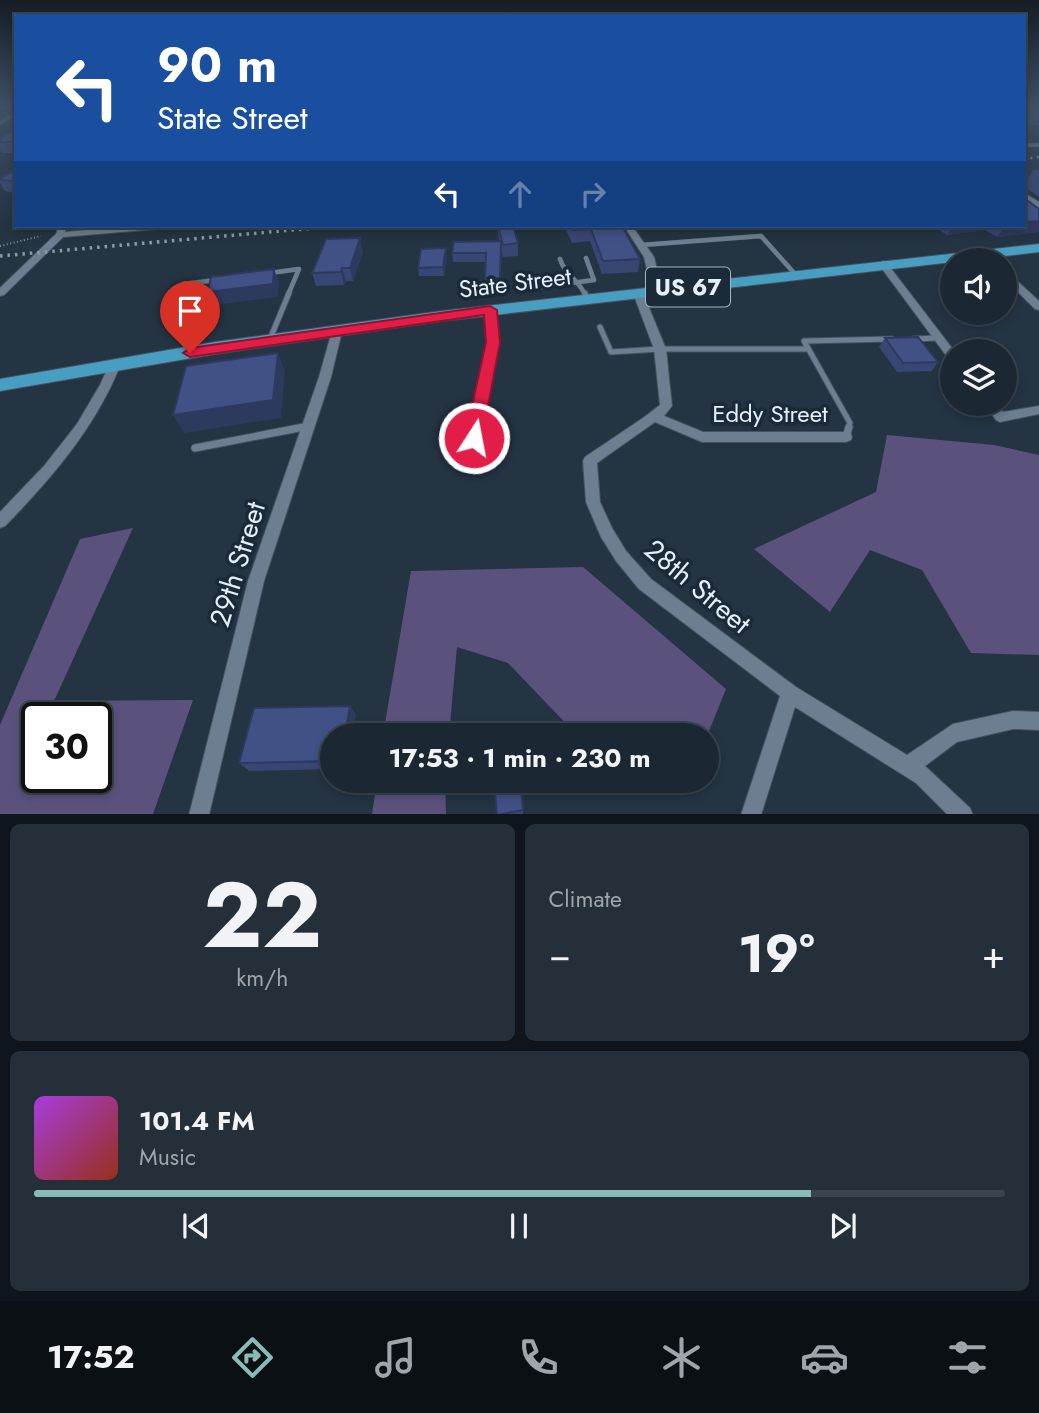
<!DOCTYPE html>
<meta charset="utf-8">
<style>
body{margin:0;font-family:Jost,sans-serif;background:#242f3a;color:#f1f3f6;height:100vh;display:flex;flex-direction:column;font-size:26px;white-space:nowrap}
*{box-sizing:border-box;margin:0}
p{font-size:23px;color:#a0a5ac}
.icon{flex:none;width:38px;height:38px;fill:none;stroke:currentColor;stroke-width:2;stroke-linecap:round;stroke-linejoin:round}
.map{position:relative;height:814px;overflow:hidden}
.sheet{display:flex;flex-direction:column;gap:10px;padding:10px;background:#0f151c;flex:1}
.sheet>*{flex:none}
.guide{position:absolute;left:14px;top:14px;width:1012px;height:214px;border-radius:0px;box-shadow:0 4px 10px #0003,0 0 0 2px #39444d;background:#1a4fa0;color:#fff;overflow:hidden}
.buttons{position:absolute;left:940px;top:248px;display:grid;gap:14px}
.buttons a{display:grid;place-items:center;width:77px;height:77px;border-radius:50%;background:#1b2732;box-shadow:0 4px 10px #0003,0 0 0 2px #39444d;font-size:35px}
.speed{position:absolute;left:21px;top:702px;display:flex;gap:14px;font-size:35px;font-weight:700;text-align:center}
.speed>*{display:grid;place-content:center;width:91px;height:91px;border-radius:50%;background:#1b2732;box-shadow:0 4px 10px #0003,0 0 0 2px #39444d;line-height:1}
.speed .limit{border:4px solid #111;border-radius:10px;background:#fff;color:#111}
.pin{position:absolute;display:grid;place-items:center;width:60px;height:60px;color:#fff;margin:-72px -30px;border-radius:50% 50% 50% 0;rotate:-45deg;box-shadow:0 0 7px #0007}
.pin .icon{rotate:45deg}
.me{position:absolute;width:77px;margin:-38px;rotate:11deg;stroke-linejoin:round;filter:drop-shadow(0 0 5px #0008)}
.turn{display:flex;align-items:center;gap:24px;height:147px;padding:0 28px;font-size:32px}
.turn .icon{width:91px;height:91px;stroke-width:2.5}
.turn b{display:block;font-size:49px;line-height:60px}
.lanes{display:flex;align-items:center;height:66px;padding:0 28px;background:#0003;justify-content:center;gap:35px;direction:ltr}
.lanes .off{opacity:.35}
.big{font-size:52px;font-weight:700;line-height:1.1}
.sheet .widget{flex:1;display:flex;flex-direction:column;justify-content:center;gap:10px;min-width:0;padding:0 24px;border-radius:10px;background:#242f3a}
.sheet .dial{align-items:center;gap:0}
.dial b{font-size:91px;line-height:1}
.song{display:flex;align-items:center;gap:21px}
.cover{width:84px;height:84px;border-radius:10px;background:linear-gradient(135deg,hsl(280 70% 55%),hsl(10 70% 35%))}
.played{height:7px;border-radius:4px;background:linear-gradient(90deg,#8bbbb9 80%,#39444d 80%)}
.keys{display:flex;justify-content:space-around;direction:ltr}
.heat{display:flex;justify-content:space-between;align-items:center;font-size:38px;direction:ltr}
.sheet .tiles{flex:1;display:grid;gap:10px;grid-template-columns:1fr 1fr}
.widget:last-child{grid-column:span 2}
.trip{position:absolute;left:320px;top:723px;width:399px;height:70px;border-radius:35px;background:#1b2732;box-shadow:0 4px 10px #0003,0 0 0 2px #39444d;font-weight:700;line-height:70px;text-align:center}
.tabs{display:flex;height:112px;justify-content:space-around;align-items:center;background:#0b1014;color:#a0a5ac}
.tabs .icon{width:49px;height:49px}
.tabs .on{color:#8bbbb9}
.tabs b{font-size:32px;color:#f1f3f6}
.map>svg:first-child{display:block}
.green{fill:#5a527d;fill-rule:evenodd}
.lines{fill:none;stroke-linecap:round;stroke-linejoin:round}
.lane-far3-casing{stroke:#45525f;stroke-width:4.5}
.lane-far2-casing{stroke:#45525f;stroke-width:5}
.lane-far1-casing{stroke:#45525f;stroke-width:7}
.lane-casing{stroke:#45525f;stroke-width:9}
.street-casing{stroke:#45525f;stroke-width:2}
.primary-casing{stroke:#45525f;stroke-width:2}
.path{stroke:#83909c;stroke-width:2;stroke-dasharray:1 2.5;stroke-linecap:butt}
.lane-far3{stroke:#6c7e8f;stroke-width:3.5}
.lane-far2{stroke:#6c7e8f;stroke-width:4.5}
.lane-far1{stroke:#6c7e8f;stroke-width:5}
.lane{stroke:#6c7e8f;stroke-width:7}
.street{fill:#6c7e8f;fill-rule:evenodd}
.primary{fill:#479ec0;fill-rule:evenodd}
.rail-far1{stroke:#8d9aa6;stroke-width:2.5;stroke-dasharray:2 4.5;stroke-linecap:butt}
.rail{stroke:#8d9aa6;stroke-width:3.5;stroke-dasharray:2.5 5;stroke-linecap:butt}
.wall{fill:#384673}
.shaded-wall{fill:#2e395e}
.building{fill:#415186;stroke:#2e395e;stroke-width:2}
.route{fill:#e11d48;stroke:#92132f;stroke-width:2}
.labels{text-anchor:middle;stroke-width:7;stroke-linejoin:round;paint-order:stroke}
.shield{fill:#1b2a38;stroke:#a8b4bf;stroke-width:2}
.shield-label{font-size:23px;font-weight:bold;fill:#e5eff9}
.street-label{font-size:24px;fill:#e5eff9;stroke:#1b2a38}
.near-street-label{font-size:28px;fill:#e5eff9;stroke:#1b2a38}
</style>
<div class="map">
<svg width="1039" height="815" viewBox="0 0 1039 815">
<rect width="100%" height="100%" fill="#243443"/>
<path class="green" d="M 887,435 L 994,445 L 1039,455 L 1039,655 L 971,653 L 922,570 L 870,550 L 830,612 L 754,549 L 876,492 Z
M 133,528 L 54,701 L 193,700 L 153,814 L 0,814 L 0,725 L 80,539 ZM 37,718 L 96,718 L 96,777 L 37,777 Z
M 583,567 L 726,689 L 707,736 L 577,735 L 508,663 L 457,647 L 449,735 L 383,735 L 411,571 Z
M 377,781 L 445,781 L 446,814 L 372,814 Z"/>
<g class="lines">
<defs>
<path id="lane-far3" d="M 0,123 L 16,113
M 1024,145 L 1039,145"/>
<path id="lane-far2" d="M 642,245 L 761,236 L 795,274
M 560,259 C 566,277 578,278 585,295
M 270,273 L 299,269 L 288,295
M 183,284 L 217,280
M 542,287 L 594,280 L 586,258"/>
<path id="lane-far1" d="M 585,293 L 587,299
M 600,327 L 611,352 L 660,349 L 808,349
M 270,339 L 289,293
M 913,339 L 939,338
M 295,428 L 307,426
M 848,428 L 850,423 L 804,341 L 892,339"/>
<path id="lane" d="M 846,437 L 849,427
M 195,448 L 304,427"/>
<path id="street" d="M 1024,193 L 1039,202 L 1039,208 L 1024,199 Z
M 59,226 L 67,226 L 65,232 L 131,226 L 160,226 L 156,229 L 63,237 L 4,295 L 0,296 L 0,288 L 56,234 Z
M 624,226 L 632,226 L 654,257 L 662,290 L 660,292 L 654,292 L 652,290 L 644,257 Z
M 883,261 L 886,262 L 955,352 L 952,352 L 952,359 L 948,358 L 880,266 L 878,264 Z
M 1004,269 L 1039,301 L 1039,310 L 1035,309 L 1004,278 Z
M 638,290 L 643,293 L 666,349 L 672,406 L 664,416 L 703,432 L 846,432 L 851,434 L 852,437 L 851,440 L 846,442 L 702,442 L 655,422 L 597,463 L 600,502 L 612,528 L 626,551 L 651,579 L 796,687 L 907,755 L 953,724 L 1013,711 L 1039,712 L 1039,730 L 1013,729 L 957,742 L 925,766 L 970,808 L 973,815 L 948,815 L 916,783 L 795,707 L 761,815 L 741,815 L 780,696 L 639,589 L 616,561 L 601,537 L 586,502 L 583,461 L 585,457 L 643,418 L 660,405 L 654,349 L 633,293 Z
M 490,307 L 495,310 L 498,342 L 480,438 L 479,441 L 469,441 L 468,438 L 488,342 L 485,310 Z
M 337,328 L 342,331 L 331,377 L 264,581 L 209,815 L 189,815 L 248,581 L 319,377 L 332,331 Z
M 114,362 L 120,366 C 95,428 51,479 5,526 L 0,528 L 0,512 L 44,466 L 77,424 L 100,385 L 110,363 Z
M 984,404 L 997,404 L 1003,412 L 1039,406 L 1039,414 L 1000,422 L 996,420 Z"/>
<path id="primary" d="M 1039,244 L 1039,252 L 442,321 L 215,354 L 0,391 L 0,379 L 215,342 L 442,311 Z"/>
</defs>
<use href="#lane-far3" class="lane-far3-casing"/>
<use href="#lane-far2" class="lane-far2-casing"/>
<use href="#lane-far1" class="lane-far1-casing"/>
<use href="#lane" class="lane-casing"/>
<use href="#street" class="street-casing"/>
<use href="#primary" class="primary-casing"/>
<path class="path" d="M 0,246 L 41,236"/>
<use href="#lane-far3" class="lane-far3"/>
<use href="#lane-far2" class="lane-far2"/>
<use href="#lane-far1" class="lane-far1"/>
<use href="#lane" class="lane"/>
<use href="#street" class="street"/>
<use href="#primary" class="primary"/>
<path class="rail-far1" d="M 1024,159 L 1039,157"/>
<path class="rail" d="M 0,256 L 337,226"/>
</g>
<path class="wall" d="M 1024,108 L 1039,108 L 1039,125 L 1024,125 Z
M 16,129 L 16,153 L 2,153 L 0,150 L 0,139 Z
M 16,170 L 16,193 L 5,191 L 0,183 L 0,178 Z
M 1033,170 L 1039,170 L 1039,197 L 1024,186 L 1024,184 Z
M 1039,209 L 1039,232 L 997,237 L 985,230 L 947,235 L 933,226 L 1024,226 Z
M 497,226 L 513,226 L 518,243 L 518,256 L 503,257 L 501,249 L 501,287 L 485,287 L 486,262 L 453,262 L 452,253 L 499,241 Z
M 565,226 L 622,226 L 640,259 L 638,272 L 602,274 L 590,241 L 572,243 L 565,228 Z
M 446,248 L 447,257 L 444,276 L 419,276 L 418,268 Z
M 363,251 L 353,281 L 346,281 L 344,285 L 316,286 L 312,273 Z
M 885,338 L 938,362 L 932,371 L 897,372 L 879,347 Z
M 350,706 L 356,715 L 332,735 L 332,769 L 249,771 L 239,763 Z
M 523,810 L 523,814 L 521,815 L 497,815 Z"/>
<path class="shaded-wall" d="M 1039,221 L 1039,232 L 997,237 L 1005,226 L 1024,226 L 1024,222 Z
M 952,226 L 988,226 L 985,230 L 947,235 Z
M 360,238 L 363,251 L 353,281 L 350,268 Z
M 446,248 L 447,257 L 444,276 L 443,267 Z
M 342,268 L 346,281 L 344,285 L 341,272 Z
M 274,269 L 279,282 L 278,297 L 214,305 L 208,292 Z
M 278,353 L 285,371 L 281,418 L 184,433 L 173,415 Z
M 350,706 L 356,715 L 352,735 L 345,735 Z"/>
<path class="building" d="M 1024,108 L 1039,108 L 1039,111 L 1024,111 Z
M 15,129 L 16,142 L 0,142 L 0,139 Z
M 16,170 L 16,182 L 0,179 L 0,178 Z
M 1024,198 L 1039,209 L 1039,221 L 1024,222 Z
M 498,226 L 513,226 L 518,243 L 503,245 Z
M 571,226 L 622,226 L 640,259 L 603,261 L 591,229 L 573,230 Z
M 360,238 L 350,268 L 342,268 L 341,272 L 312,273 L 326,239 Z
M 501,241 L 500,278 L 485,278 L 486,253 L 452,253 L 454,242 Z
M 446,248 L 443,267 L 418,268 L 421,249 Z
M 274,269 L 273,284 L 208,292 L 211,277 Z
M 918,337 L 938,362 L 903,363 L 885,338 Z
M 278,353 L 273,400 L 173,415 L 186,366 Z
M 350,706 L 345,735 L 332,735 L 332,761 L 239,763 L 254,708 Z
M 504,780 L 520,780 L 523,810 L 497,815 L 494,782 Z"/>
<linearGradient id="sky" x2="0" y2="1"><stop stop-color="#141d25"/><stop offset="0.49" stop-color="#3f5066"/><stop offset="1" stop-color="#3f5066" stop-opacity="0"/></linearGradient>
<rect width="1039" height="222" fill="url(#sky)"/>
<path class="route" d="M 490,306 L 497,310 L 500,342 L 482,438 L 474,444 L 465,438 L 486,342 L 484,315 L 190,357 L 183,353 L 190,348 Z"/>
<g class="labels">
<rect class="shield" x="646" y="267.5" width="84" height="39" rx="5"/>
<g class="shield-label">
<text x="688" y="295">US 67</text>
</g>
<g class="street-label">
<text transform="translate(515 283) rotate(-7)" y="8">State Street</text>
<text x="770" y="422">Eddy Street</text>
</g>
<g class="near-street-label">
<text transform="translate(237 564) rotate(-73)" y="10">29th Street</text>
<text transform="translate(698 586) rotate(40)" y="10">28th Street</text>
</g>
</g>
</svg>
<div class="buttons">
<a><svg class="icon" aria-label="sound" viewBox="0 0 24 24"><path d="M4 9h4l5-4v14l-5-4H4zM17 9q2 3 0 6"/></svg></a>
<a><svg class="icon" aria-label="layers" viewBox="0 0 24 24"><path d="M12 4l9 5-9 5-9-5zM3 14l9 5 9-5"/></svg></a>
</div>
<div class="speed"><div class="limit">30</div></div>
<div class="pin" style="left:190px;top:353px;background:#d93025"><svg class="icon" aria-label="arrive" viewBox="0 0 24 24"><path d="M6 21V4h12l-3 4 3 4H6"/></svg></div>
<svg class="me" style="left:474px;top:438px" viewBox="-20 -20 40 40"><circle r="17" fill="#e11d48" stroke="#fff" stroke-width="3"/><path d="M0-11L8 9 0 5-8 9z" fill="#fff"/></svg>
<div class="trip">17:53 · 1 min · 230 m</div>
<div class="guide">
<div class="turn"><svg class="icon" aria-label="left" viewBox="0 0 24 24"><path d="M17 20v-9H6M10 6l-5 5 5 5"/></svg><div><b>90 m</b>State Street</div></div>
<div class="lanes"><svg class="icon" aria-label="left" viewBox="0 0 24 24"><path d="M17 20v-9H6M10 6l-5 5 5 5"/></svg><svg class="icon off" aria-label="ahead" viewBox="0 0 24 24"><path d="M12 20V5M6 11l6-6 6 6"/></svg><svg class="icon off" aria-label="right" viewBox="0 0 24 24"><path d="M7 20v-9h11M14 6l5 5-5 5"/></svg></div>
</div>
</div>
<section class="sheet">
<div class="tiles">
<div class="widget dial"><b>22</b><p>km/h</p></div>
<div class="widget"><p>Climate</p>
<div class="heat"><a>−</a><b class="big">19°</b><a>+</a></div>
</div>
<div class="widget">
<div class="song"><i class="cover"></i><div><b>101.4 FM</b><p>Music</p></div></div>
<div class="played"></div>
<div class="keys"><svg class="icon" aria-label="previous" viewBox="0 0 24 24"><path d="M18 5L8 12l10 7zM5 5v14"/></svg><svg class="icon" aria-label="pause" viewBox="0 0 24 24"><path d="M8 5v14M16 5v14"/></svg><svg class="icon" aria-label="next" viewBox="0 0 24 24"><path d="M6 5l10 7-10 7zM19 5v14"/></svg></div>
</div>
</div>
</section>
<nav class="tabs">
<b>17:52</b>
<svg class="icon on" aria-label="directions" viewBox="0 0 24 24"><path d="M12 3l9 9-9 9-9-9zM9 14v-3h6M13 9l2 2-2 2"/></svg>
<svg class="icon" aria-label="music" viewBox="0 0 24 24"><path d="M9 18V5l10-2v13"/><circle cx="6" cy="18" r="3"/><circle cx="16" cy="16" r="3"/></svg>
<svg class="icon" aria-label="phone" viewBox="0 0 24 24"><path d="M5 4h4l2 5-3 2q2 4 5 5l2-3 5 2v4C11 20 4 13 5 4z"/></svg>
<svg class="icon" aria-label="climate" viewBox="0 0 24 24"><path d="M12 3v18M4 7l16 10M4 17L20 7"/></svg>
<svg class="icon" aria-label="car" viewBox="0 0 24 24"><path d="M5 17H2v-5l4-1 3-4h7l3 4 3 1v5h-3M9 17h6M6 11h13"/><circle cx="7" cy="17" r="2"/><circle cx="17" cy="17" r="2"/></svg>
<svg class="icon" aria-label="filters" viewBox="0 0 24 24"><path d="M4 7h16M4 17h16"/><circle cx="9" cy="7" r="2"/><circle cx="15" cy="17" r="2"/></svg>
</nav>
